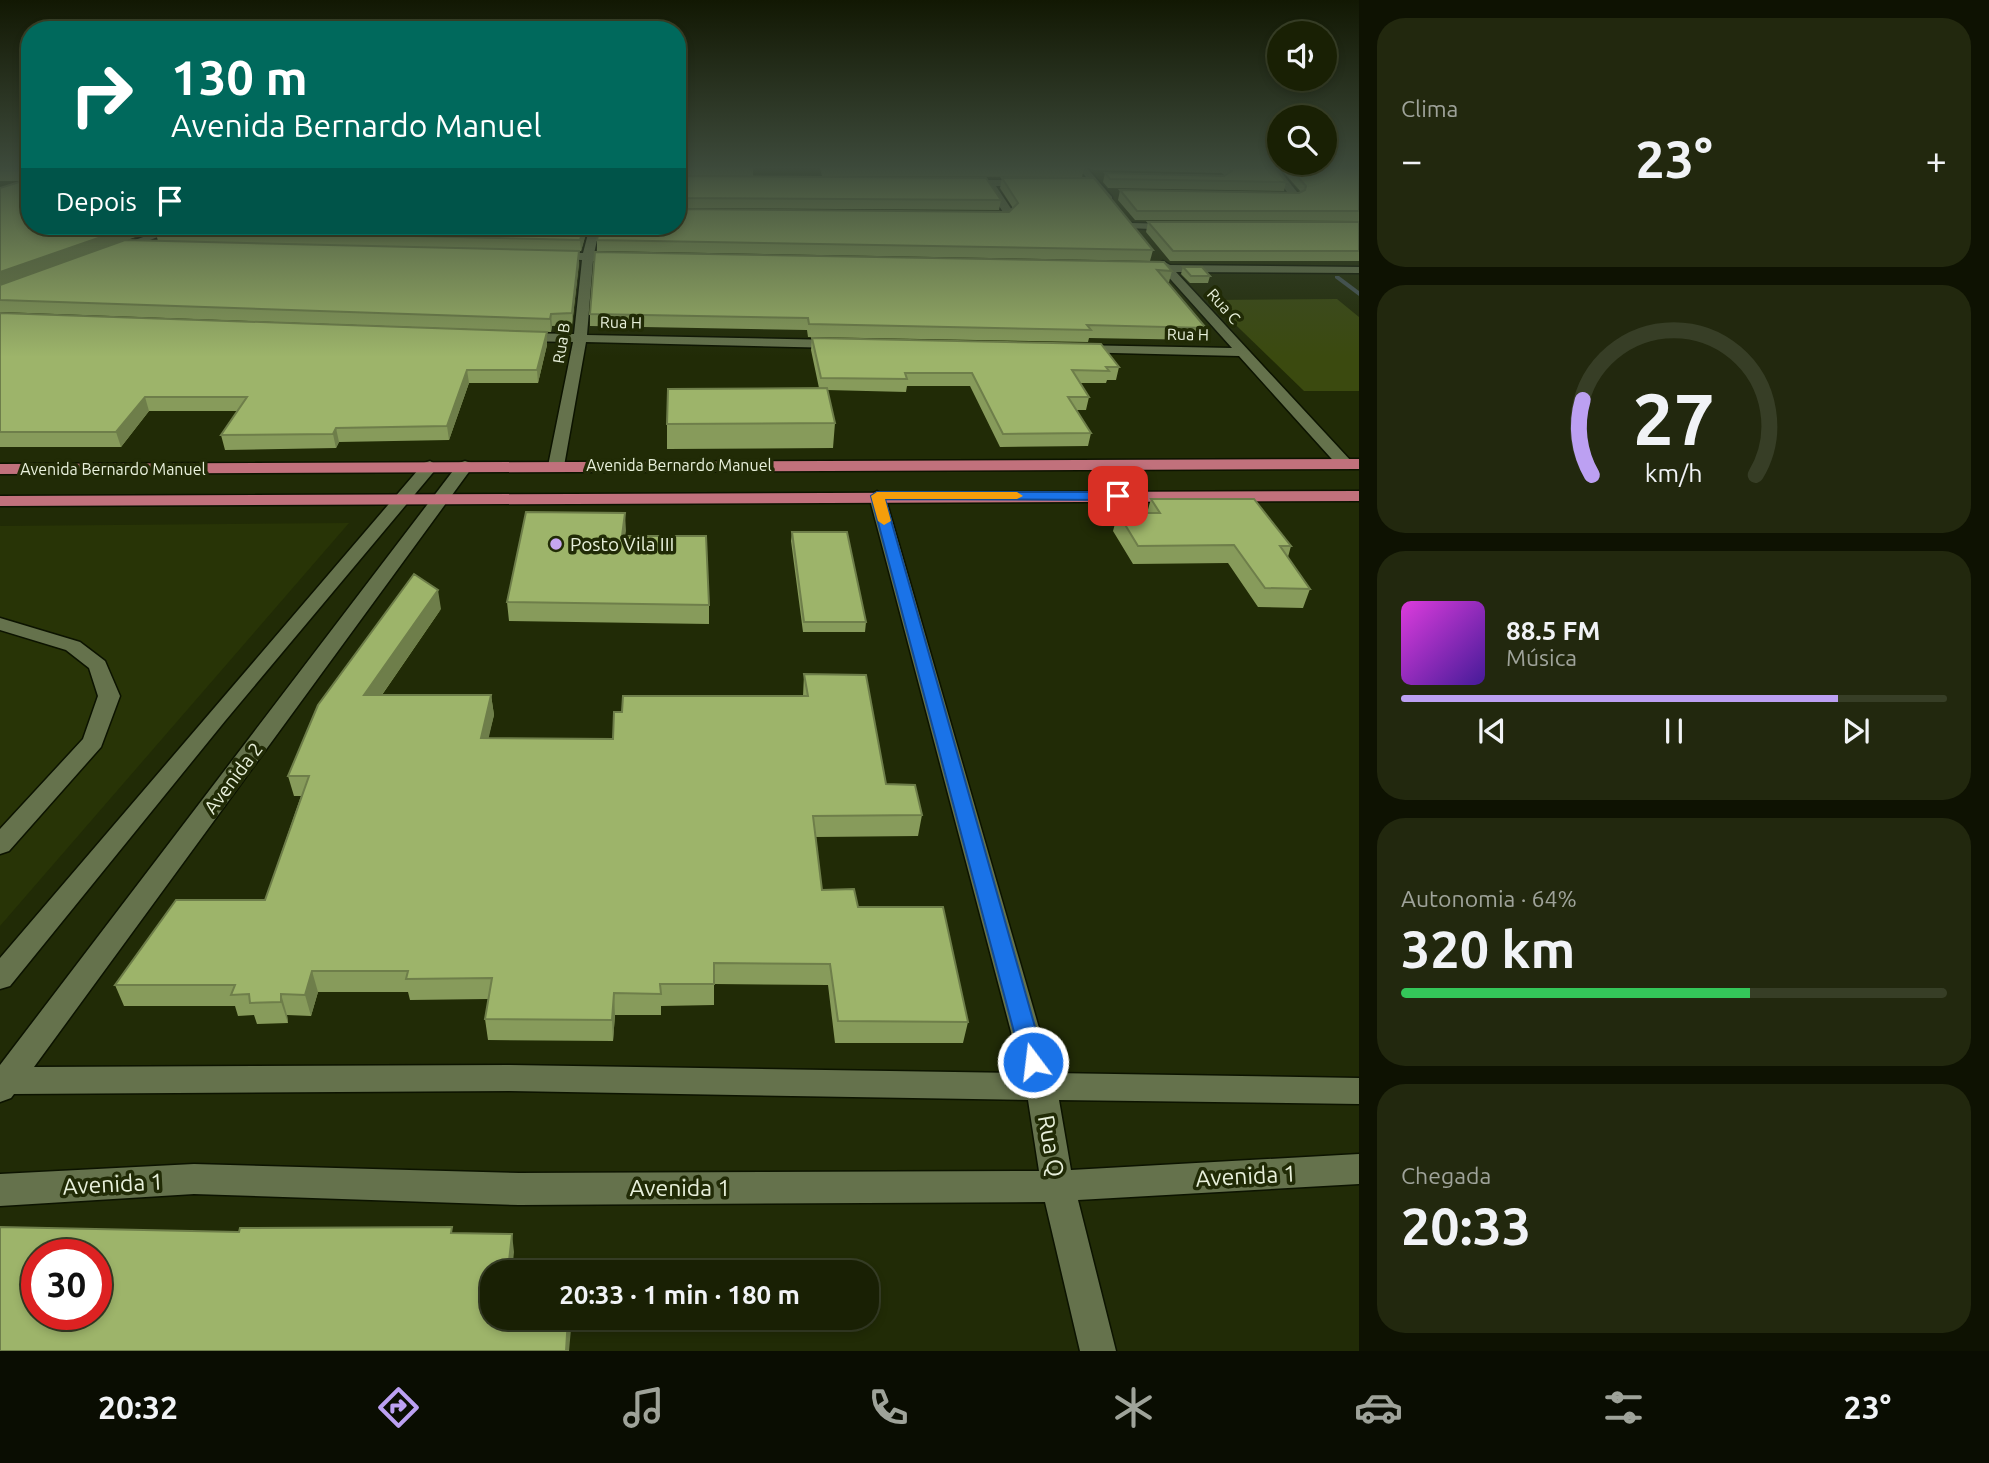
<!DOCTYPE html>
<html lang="pt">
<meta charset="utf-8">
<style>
body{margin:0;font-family:Ubuntu,sans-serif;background:#22280e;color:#f1f3f6;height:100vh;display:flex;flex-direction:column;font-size:26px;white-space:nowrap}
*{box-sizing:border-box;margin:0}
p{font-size:23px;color:#9fa39a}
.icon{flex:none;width:38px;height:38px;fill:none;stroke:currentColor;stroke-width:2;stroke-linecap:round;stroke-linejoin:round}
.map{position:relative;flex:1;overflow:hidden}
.side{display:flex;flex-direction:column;gap:18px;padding:18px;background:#0e1202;width:630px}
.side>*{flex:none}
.guide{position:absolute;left:21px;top:21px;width:665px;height:214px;border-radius:28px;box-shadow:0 4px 10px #0003,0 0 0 2px #373e26;background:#00695c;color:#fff;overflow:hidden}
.fabs{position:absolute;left:1267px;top:21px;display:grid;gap:14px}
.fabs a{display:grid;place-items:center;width:70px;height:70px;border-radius:50%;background:#192004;box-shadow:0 4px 10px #0003,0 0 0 2px #373e26;font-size:35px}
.speed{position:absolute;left:21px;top:1239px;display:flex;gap:14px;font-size:35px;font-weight:700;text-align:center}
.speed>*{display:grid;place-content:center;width:91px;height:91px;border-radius:50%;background:#192004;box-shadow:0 4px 10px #0003,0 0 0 2px #373e26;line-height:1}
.speed .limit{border:10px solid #d22;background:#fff;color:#111}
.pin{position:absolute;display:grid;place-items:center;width:60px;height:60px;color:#fff;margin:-30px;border-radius:14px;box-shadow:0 4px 10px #0006}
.me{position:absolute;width:77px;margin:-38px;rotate:345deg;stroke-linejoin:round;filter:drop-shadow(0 0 5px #0008)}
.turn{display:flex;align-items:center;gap:24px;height:147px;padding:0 35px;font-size:32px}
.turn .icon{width:91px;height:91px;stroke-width:2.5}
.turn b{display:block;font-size:49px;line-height:60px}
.then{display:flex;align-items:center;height:66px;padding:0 35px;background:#0003;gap:14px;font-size:26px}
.big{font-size:52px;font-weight:700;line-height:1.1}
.side .card{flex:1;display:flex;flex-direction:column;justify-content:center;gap:10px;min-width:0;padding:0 24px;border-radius:28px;background:#22280e}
.side .dial{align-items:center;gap:0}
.dial svg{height:182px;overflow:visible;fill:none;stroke:#373e26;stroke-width:7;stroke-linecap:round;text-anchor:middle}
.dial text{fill:#f1f3f6;stroke:none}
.song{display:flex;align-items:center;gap:21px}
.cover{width:84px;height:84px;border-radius:10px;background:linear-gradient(135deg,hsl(300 70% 55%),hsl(260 70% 35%))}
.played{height:7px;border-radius:4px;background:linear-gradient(90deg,#bca0f2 80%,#373e26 80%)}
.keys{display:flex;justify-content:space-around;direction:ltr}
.heat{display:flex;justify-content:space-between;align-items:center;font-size:38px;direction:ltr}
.charge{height:10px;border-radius:5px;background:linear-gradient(90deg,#34c759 64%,#373e26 0)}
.trip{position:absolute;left:480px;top:1260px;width:399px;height:70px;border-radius:28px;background:#192004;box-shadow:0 4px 10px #0003,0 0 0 2px #373e26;font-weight:700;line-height:70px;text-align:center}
.tab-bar{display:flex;height:112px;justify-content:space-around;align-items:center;background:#0a0d02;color:#9fa39a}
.tab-bar .icon{width:49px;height:49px}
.tab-bar .current{color:#bca0f2}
.tab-bar b{font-size:32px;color:#f1f3f6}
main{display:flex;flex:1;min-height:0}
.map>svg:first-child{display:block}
.built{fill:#283406}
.green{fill:#3b4a0f}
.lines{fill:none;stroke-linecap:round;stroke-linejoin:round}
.stream{fill:#48575c;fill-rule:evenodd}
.minor-casing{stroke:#0c1300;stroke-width:3}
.major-casing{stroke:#0c1300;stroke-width:3}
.minor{fill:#65724c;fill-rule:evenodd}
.major{fill:#c1717c;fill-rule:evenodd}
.wall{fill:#879b5b;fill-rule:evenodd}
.shaded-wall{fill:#6e7e4a}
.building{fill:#9db46a;stroke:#6e7e4a;stroke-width:2;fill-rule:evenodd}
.route{fill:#1a73e8;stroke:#114b97;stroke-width:2}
.slow{fill:#f59e0b}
.poi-dot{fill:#c5a6f0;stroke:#212b06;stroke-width:2.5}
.labels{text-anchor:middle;stroke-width:7;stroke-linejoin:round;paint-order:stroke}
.far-street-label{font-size:16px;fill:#e8f0db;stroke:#212b06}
.poi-label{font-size:19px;fill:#e8f0db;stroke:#212b06;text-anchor:start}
.street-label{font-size:19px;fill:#e8f0db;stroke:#212b06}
.near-street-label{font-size:23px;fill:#e8f0db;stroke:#212b06}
</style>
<main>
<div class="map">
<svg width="1359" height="1351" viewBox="0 0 1359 1351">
<rect width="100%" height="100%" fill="#212b06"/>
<path class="built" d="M 349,523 L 0,926 L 0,526 Z"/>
<path class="green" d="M 1337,299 L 1359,317 L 1359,391 L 1304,391 L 1210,300 Z"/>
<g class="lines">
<path class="stream" d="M 1335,276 L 1339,276 L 1359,291 L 1359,296 L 1335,278 Z"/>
<defs>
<path id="minor" d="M 1079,168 L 1087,168 L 1112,197 L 1112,201 L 1104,201 Z
M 1270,168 L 1278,168 L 1301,197 L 1300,199 L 1292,199 Z
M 962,180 L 1028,180 L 1033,183 L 1028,186 L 996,186 L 1014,213 C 1005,223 993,222 980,220 L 980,216 L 1003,212 L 986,186 L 959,185 L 957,183 Z
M 1131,223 L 1174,224 L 1179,227 L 1174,230 L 1127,228 L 1127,224 Z
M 173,226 L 187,226 L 118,252 L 108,250 Z
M 590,226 L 600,226 L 594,254 L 622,255 L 628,258 L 622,261 L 593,261 L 587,335 L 837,340 L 844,344 L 837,348 L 586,342 L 564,466 L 556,471 L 550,469 L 548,466 L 573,342 L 520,341 L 513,337 L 520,333 L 574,334 L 582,260 L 553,259 L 547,256 L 553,253 L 583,253 Z
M 1163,261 L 1170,265 L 1359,267 L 1359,273 L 1176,272 L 1351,461 L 1353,464 L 1351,467 L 1339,467 L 1239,356 L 1071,352 L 1071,346 L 1076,345 L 1232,348 L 1164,272 L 1141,271 L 1135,268 L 1141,265 L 1158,265 Z
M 430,461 L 438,466 L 436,469 L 225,721 L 10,986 L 0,989 L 0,958 L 424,463 Z
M 465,461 L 471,463 L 473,466 L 471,469 L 34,1067 L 510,1065 L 1022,1073 L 869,496 L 877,491 L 885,496 L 1052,1073 L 1359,1078 L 1359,1104 L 1059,1100 L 1071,1170 L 1359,1154 L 1359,1184 L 1078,1200 L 1116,1351 L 1080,1351 L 1045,1202 L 519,1205 L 194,1194 L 0,1206 L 0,1174 L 194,1164 L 519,1173 L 1039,1171 L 1028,1100 L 510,1091 L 14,1094 L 11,1098 L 0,1102 L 0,1065 L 459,463 Z
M 0,618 L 80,642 L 105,661 L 120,696 L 101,747 L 9,851 L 0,854 L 0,829 L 83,739 L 98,696 L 89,668 L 66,650 L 0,630 Z"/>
<path id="major" d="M 1359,459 L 1359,469 L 0,474 L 0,464 Z
M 1359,491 L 1359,501 L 0,506 L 0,496 Z"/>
</defs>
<use href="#minor" class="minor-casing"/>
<use href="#major" class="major-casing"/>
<use href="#minor" class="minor"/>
<use href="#major" class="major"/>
</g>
<path class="wall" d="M 0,168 L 30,168 L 30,226 L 588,226 L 581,251 L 579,251 L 579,263 L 572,325 L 552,326 L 551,332 L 0,312 L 0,188 L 24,181 L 0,181 ZM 155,230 L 158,241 L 126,240 Z
M 677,168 L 753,168 L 753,176 L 677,175 Z
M 820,168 L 1084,168 L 1082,177 L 822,176 Z
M 1090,168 L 1275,168 L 1286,182 L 1284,191 L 1108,188 L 1103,182 L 1105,173 L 1224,175 L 1222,173 L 1093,170 Z
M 1280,168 L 1359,168 L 1359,221 L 1135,220 L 1118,200 L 1120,190 L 1299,193 L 1301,192 Z
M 677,176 L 1001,200 L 999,210 L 677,208 Z
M 1002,178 L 1153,250 L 1150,261 L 597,251 L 597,240 L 1009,212 L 1013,208 L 1000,188 Z
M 1148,222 L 1359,222 L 1359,261 L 1170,261 L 1146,232 Z
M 595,252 L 1172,271 L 1169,282 L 1167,282 L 1206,328 L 1202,340 L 1089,338 L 1088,342 L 808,337 L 807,330 L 590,326 L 590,314 Z
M 1183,267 L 1210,276 L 1208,283 L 1190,283 L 1181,274 Z
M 0,313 L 547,332 L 547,345 L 538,383 L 469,383 L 449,440 L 339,442 L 336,448 L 225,450 L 221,435 L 238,411 L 149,411 L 121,447 L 0,447 Z
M 812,338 L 1119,367 L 1116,380 L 1107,380 L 1106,383 L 1080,383 L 1089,397 L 1086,410 L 1076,410 L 1091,433 L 1088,446 L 1000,447 L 970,386 L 907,386 L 906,392 L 827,390 L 835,423 L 833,448 L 667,449 L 667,424 L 819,388 L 811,350 Z
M 1151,499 L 1291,546 L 1288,557 L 1310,589 L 1303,608 L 1258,607 L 1228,563 L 1133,564 L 1113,531 L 1118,513 L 1147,513 Z
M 625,513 L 625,536 L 709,605 L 709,624 L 509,621 L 507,602 Z
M 792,532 L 866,622 L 865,632 L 803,632 L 791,541 Z
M 441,609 L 382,695 L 491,695 L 494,715 L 488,738 L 613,739 L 622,712 L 803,696 L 804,674 L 886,784 L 922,815 L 918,836 L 816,837 L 822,890 L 858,907 L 968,1022 L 963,1043 L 835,1043 L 828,985 L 714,984 L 714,1005 L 661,1006 L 661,1015 L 615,1015 L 613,1041 L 488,1040 L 485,1019 L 488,999 L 410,1000 L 408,992 L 318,992 L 311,1016 L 287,1015 L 288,1023 L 257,1024 L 254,1015 L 238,1016 L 235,1006 L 124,1006 L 115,985 L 265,900 L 301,796 L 294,796 L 288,776 Z"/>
<path class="shaded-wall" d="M 133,226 L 166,226 L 0,285 L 0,272 Z
M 584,226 L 588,226 L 581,251 L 580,240 Z
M 579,251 L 579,263 L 572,325 L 572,313 Z
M 551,314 L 552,326 L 551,332 L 550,319 Z
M 547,332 L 547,345 L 538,383 L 537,370 Z
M 467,370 L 469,383 L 449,440 L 447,426 Z
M 145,397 L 149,411 L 121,447 L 116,432 Z
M 336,428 L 339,442 L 336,448 L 333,434 Z
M 625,513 L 626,531 L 622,555 L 622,536 Z
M 438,590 L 441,609 L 368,715 L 364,695 Z
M 491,695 L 494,715 L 484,758 L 481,738 Z
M 312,971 L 318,992 L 311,1016 L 305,995 Z
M 614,993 L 615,1015 L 613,1041 L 612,1020 Z
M 281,994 L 287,1015 L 288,1023 L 281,1002 Z
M 512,1234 L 514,1252 L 512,1272 L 508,1272 Z
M 568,1318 L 572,1318 L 569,1351 L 566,1351 Z"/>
<path class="building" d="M 0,168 L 30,168 L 30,226 L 133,226 L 0,272 L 0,188 L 29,179 L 27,170 L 0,171 Z
M 1228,168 L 1275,168 L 1286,182 L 1110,179 L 1105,173 L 1224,176 L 1232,171 Z
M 1290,168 L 1359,168 L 1359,211 L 1137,211 L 1120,190 L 1299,193 L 1305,190 L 1306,186 Z
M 677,176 L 986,178 L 1001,200 L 677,198 Z
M 1002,178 L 1094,178 L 1153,250 L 597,240 L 600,226 L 677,226 L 677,209 L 1009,212 L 1018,203 Z
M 1148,222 L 1359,222 L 1359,251 L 1173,251 Z
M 164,226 L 584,226 L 580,240 L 155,230 Z
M 125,240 L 579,251 L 572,313 L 551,314 L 550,319 L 0,300 L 0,285 Z
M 595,252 L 1164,262 L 1172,271 L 1157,270 L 1206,328 L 1087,325 L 1091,330 L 809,324 L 808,318 L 590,314 Z
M 1183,267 L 1202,267 L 1210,276 L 1191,276 Z
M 0,313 L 547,332 L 537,370 L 467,370 L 447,426 L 336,428 L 333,434 L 221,435 L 247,397 L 145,397 L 116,432 L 0,432 Z
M 812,338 L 1101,344 L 1119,367 L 1106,367 L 1109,371 L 1072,370 L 1089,397 L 1068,397 L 1091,433 L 1003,434 L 972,373 L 905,373 L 907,379 L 821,378 Z
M 827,388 L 835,423 L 667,424 L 668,389 Z
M 1151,499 L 1254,499 L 1291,546 L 1280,546 L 1310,589 L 1265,588 L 1234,545 L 1138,546 L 1118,513 L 1160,513 Z
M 526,512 L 625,513 L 622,536 L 706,536 L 709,605 L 507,602 Z
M 792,532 L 847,532 L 866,622 L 804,622 Z
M 414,574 L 438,590 L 364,695 L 491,695 L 481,738 L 613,739 L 614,712 L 622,712 L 623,696 L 808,696 L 804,674 L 866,675 L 886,784 L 915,785 L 922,815 L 813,816 L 822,890 L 854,889 L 858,907 L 943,907 L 968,1022 L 838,1021 L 830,964 L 714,963 L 714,984 L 660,984 L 661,994 L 614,993 L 612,1020 L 485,1019 L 492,978 L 406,979 L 408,971 L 312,971 L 305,995 L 281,994 L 281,1002 L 250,1003 L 249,994 L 231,995 L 235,985 L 115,985 L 176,900 L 265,900 L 309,776 L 288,776 L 318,705 Z
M 0,1227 L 239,1232 L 240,1228 L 452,1227 L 451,1233 L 512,1234 L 508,1270 L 572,1269 L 572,1272 L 492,1272 L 492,1318 L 568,1318 L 566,1351 L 0,1351 ZM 37,1255 L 96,1255 L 96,1314 L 37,1314 Z"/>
<linearGradient id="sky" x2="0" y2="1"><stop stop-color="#121803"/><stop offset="0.47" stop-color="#3d4a3b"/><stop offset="1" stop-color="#3d4a3b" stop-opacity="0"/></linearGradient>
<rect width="1359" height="357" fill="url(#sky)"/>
<path class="route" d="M 877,492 L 1118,492 L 1125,496 L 1118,500 L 885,499 L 1045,1062 L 1041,1069 L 1033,1072 L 1025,1069 L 1022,1062 L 871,496 Z"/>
<path class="slow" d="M 877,492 L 1017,492 L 1023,496 L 1017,499 L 885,499 L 891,521 L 884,525 L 878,521 L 871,496 Z"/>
<circle class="poi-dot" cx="556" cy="544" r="7"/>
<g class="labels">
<g class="far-street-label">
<text transform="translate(1224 306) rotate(48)" y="6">Rua C</text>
<text transform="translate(621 322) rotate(1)" y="6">Rua H</text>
<text transform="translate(1188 334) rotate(1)" y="6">Rua H</text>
<text transform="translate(561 343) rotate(-81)" y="6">Rua B</text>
<text x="679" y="471">Avenida Bernardo Manuel</text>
<text x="113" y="475">Avenida Bernardo Manuel</text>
</g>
<g class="poi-label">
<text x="570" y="551">Posto Vila III</text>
</g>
<g class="street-label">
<text transform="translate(233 778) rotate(-53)" y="7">Avenida 2</text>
</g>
<g class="near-street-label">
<text transform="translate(1051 1146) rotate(80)" y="8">Rua Q</text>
<text transform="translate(1246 1176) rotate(-3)" y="8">Avenida 1</text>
<text transform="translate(113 1184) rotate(-3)" y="8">Avenida 1</text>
<text x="680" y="1196">Avenida 1</text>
</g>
</g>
</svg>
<div class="fabs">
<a><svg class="icon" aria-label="sound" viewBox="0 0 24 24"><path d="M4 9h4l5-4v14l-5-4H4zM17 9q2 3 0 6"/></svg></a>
<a><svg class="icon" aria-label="search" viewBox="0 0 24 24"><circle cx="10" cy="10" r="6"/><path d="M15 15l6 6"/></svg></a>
</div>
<div class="speed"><div class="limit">30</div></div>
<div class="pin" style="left:1118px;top:496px;background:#d93025"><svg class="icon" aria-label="arrive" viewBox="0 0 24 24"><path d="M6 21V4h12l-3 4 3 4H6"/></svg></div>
<svg class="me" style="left:1033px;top:1062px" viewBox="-20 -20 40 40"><circle r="17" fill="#1a73e8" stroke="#fff" stroke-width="3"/><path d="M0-11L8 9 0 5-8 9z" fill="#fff"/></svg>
<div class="trip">20:33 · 1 min · 180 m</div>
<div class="guide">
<div class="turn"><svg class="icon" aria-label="right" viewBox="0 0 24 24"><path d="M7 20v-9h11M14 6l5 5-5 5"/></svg><div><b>130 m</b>Avenida Bernardo Manuel</div></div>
<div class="then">Depois<svg class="icon" aria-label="arrive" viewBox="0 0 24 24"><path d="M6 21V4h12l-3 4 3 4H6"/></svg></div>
</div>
</div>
<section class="side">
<div class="card"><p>Clima</p>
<div class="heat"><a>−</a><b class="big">23°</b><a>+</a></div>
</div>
<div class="card dial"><svg viewBox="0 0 100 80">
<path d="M14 69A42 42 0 1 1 86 69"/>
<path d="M14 69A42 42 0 0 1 10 36" stroke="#bca0f2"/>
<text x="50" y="56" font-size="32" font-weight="700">27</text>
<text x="50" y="72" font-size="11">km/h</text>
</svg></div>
<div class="card">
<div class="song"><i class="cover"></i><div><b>88.5 FM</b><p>Música</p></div></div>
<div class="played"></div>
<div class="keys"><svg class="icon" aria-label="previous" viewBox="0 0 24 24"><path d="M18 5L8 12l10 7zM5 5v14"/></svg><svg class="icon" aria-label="pause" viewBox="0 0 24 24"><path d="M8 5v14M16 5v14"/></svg><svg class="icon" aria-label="next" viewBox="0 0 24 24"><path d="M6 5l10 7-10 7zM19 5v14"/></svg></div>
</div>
<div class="card"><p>Autonomia · 64%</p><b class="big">320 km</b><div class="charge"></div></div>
<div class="card"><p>Chegada</p><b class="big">20:33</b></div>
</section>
</main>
<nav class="tab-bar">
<b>20:32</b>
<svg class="icon current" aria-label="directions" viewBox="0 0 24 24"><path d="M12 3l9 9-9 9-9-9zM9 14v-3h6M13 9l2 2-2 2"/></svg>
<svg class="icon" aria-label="music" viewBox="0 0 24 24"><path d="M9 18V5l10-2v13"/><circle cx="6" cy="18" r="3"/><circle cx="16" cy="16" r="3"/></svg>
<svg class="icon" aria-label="phone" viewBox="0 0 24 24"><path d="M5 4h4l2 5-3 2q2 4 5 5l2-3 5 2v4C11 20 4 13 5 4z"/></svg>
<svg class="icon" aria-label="climate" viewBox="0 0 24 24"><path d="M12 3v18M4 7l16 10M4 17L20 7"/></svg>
<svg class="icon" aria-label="car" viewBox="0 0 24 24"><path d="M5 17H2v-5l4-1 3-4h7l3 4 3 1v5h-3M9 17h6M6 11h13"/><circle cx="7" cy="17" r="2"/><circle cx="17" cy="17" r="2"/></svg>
<svg class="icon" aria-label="filters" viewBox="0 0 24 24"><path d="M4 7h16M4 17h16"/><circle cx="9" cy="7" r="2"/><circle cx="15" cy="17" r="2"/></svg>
<b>23°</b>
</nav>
